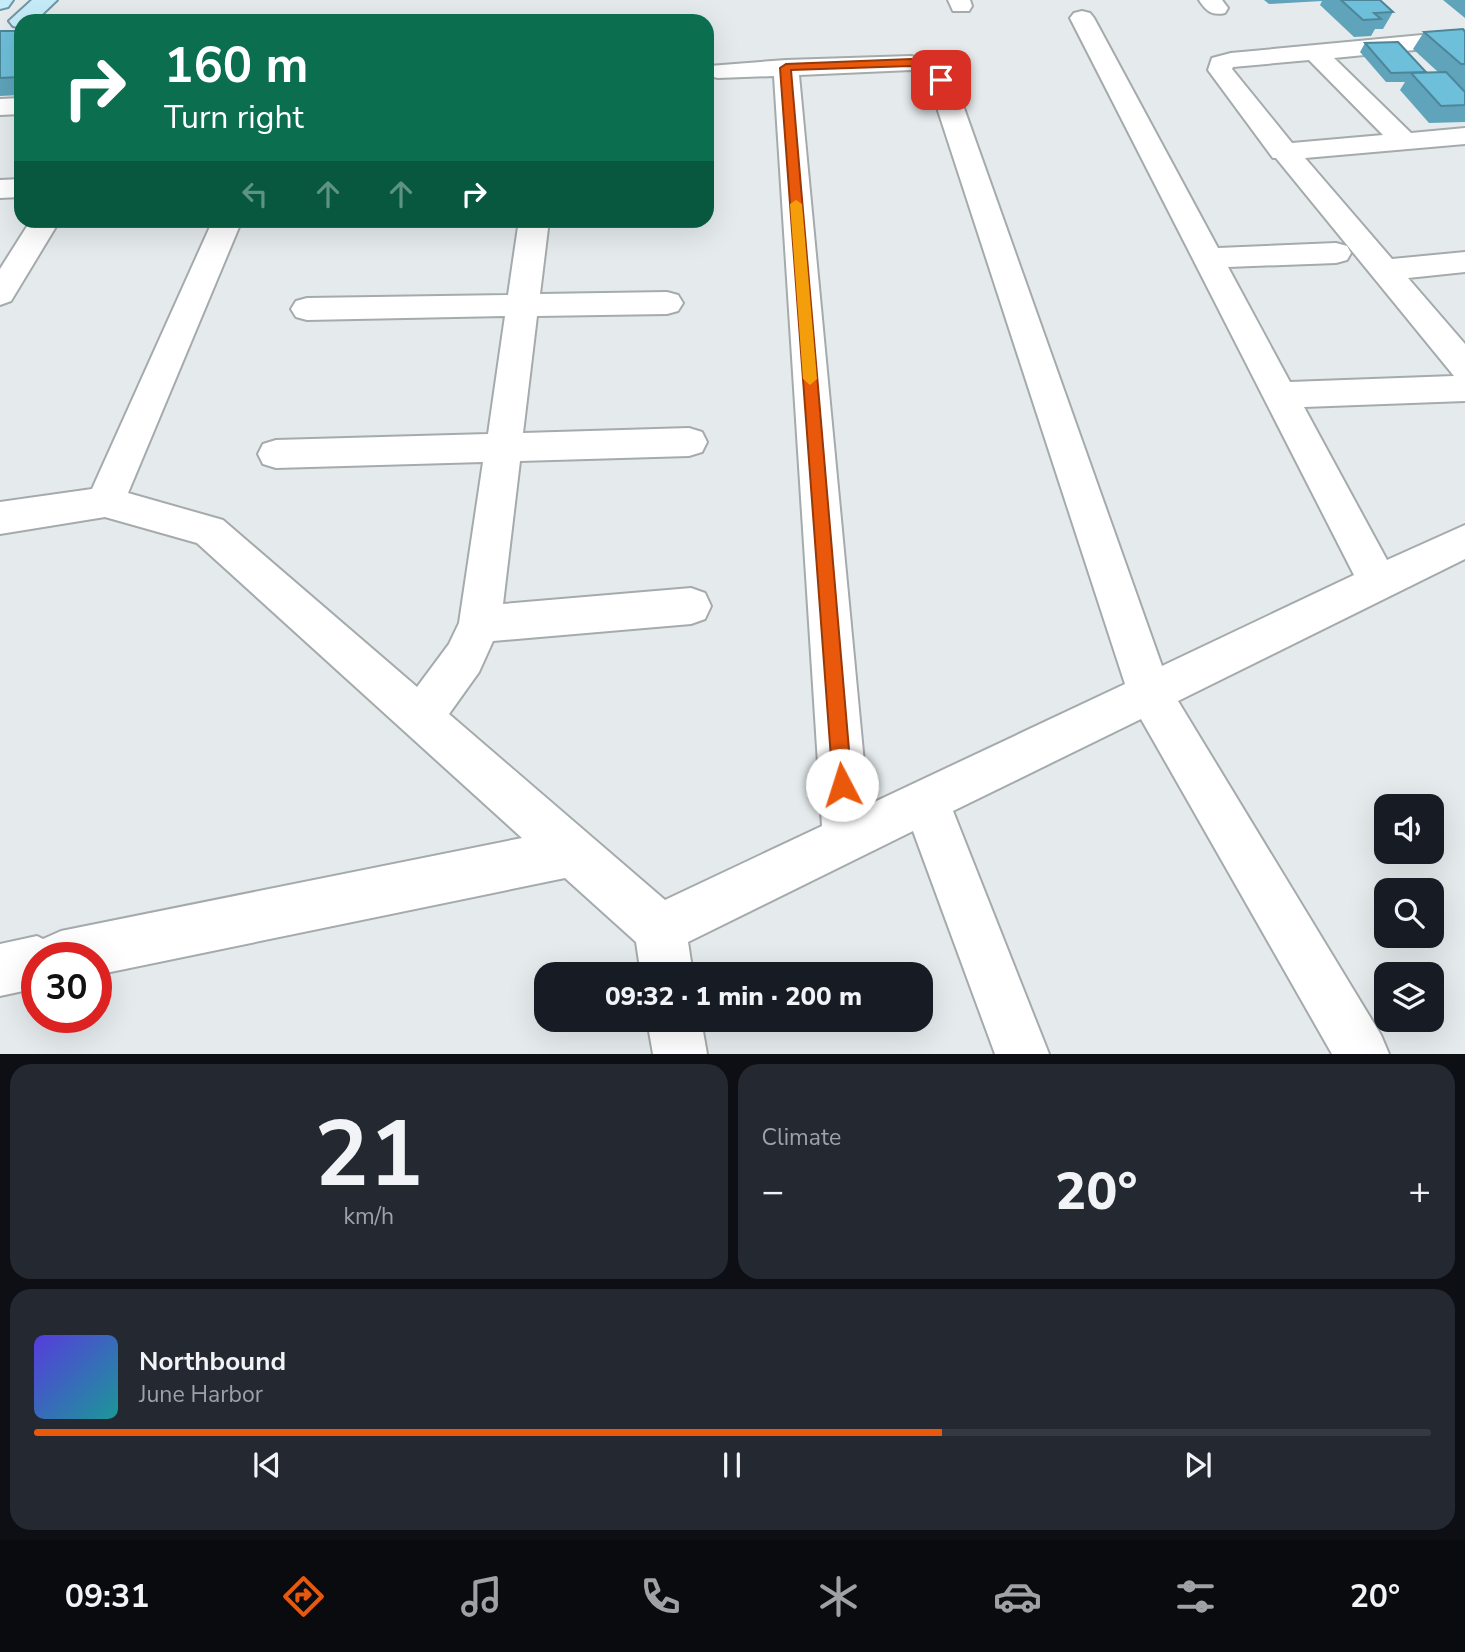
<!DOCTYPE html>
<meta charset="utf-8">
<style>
body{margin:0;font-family:"Nunito Sans",sans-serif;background:#242831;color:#f1f3f6;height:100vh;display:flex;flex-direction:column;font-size:26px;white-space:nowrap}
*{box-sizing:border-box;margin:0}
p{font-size:23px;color:#9ea1a6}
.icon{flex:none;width:38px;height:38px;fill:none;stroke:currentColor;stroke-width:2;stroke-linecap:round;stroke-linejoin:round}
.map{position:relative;height:1054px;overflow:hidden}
.side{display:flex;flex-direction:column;gap:10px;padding:10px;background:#0d0f14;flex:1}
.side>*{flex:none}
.top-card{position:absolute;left:14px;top:14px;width:700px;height:214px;border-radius:21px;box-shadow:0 7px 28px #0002;background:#0b6e4f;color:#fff;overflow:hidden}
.fabs{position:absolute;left:1374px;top:794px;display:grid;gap:14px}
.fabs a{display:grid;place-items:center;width:70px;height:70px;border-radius:14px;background:#171b24;box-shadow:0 7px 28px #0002;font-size:35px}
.speed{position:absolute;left:21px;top:942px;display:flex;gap:14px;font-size:35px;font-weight:700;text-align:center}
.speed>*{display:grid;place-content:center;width:91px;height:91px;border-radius:50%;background:#171b24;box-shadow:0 7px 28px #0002;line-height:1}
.speed .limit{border:10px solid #d22;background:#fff;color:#111}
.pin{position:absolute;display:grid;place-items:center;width:60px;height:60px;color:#fff;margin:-30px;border-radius:14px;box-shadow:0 4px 10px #0006}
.me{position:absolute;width:77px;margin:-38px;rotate:355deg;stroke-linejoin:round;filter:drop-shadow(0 0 5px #0008)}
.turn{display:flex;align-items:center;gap:24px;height:147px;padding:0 35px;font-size:32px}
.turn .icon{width:91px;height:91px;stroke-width:2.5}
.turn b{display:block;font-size:49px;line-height:60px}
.lanes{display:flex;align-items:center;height:66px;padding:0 35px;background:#0003;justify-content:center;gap:35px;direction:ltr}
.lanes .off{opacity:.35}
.big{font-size:52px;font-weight:800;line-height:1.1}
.side .tile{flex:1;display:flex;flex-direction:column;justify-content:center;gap:10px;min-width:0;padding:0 24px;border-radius:21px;background:#242831}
.side .dial{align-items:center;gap:0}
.dial b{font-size:91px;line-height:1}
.song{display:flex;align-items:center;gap:21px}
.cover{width:84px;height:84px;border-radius:10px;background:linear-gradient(135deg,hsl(250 70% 55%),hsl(180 70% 35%))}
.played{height:7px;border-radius:4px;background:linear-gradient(90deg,#ea580c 65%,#363941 65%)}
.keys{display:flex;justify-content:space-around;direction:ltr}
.heat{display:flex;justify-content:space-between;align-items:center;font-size:38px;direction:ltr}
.side .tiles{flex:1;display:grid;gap:10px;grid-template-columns:1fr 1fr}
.tile:last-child{grid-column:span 2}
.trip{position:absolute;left:534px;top:962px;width:399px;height:70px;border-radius:21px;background:#171b24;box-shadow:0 7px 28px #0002;font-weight:800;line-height:70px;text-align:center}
.dock{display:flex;height:112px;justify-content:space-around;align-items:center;background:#090b0e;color:#9ea1a6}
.dock .icon{width:49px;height:49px}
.dock .selected{color:#ea580c}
.dock b{font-size:32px;color:#f1f3f6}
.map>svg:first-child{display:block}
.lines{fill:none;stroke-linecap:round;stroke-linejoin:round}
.minor-casing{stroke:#a5aaac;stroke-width:4}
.major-casing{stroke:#6f97a6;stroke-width:4}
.minor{fill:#fff;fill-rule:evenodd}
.major{fill:#c7ecf9;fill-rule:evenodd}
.wall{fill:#5fa4bb}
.building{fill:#6ebfda;stroke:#4d8699;stroke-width:2}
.route{fill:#ea580c;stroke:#983908;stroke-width:2}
.slow{fill:#f59e0b}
</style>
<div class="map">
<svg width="1465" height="1054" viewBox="0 0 1465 1054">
<rect width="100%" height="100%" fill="#e5ebed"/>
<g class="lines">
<defs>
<path id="minor" d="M 948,0 L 970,0 L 972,6 L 969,11 L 953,11 Z
M 1199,0 L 1222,0 L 1228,8 L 1225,13 C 1212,16 1206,11 1199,0 Z
M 1082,11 L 1090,13 L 1094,18 L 1218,248 L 1336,243 L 1347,246 L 1351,253 L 1347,260 L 1336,263 L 1228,267 L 1290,382 L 1454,376 L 1276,158 L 1273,158 L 1208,70 L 1212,58 L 1231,53 L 1465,31 L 1465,45 L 1334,58 L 1411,133 L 1465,128 L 1465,144 L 1305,158 L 1392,259 L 1465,252 L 1465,272 L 1408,278 L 1465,344 L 1465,401 L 1304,407 L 1387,560 L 1465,525 L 1465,559 L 1178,701 L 1381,1035 L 1389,1054 L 1332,1054 L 1141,719 L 953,811 L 1049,1054 L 995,1054 L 913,831 L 688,942 L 693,975 L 641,975 L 636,942 L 565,878 L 96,975 L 96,957 L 37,957 L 37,988 L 0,996 L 0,944 L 37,936 L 43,939 L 61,931 L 522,838 L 197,543 L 105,517 L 0,534 L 0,502 L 92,489 L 213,220 L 242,220 L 128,493 L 223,520 L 417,687 L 449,644 L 459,623 L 483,462 L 276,468 L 263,464 L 258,454 L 263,444 L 276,440 L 488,434 L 505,316 L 307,320 L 296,317 L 291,309 L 296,301 L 307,298 L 508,295 L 519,220 L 549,220 L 540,294 L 667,292 L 678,295 L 683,303 L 678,311 L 667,314 L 537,316 L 523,433 L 689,428 L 702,432 L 707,442 L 702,452 L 689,456 L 520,461 L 503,604 L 691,588 L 705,593 L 711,606 L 705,619 L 691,624 L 493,641 L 479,672 L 449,714 L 665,900 L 822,826 L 774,76 L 718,78 L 709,76 L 707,73 L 709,66 L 786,60 L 911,56 L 943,64 L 954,80 L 1162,666 L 1354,575 L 1070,18 L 1074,13 ZM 1309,60 L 1383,135 L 1292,143 L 1232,69 L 1233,67 ZM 911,70 L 925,74 L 928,80 L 1125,684 L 868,805 L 799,75 Z
M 21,98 L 21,114 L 0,115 L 0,99 Z
M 21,179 L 21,197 L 0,198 L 0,180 Z
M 31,220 L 60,220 L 11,301 L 0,305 L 0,269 Z
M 647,1020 L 701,1020 L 707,1054 L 653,1054 Z"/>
<path id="major" d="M 0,0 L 13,0 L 8,7 L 0,9 Z
M 32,0 L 57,0 L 35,21 L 21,21 L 21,28 L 13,26 L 9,21 Z"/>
</defs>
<use href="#minor" class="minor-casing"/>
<use href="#major" class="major-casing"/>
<use href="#minor" class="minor"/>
<use href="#major" class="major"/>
</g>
<path class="wall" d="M 1264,0 L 1380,0 L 1393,12 L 1383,29 L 1375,29 L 1371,36 L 1354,37 L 1320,5 L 1322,1 L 1269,4 Z
M 1443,0 L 1465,0 L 1465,18 Z
M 0,31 L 21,31 L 21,95 L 0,96 Z
M 1424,32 L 1465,32 L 1465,122 L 1429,123 L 1400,90 L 1405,82 L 1386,82 L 1360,52 L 1365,43 L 1426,72 L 1438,72 L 1413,49 Z"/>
<path class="building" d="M 1341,0 L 1380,0 L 1393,12 L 1374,13 L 1381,19 L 1363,20 Z
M 1463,29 L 1465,32 L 1465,64 L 1461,64 L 1424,32 Z
M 0,31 L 21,31 L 21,77 L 0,78 Z
M 1398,42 L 1426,72 L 1391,73 L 1365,43 Z
M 1446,72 L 1465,92 L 1465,105 L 1441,106 L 1411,73 Z"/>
<path class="route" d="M 911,59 L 937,67 L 946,80 L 937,82 L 930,71 L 911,66 L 791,70 L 852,785 L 849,791 L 842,794 L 836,791 L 833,785 L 780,68 L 786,64 Z"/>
<path class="slow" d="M 796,200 L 802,204 L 817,379 L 810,385 L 803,379 L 790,204 Z"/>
</svg>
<div class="fabs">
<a><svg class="icon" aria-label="sound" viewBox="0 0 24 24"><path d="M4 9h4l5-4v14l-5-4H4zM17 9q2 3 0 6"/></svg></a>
<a><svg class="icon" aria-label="search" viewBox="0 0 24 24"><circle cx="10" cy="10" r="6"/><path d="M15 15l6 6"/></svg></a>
<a><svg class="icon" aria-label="layers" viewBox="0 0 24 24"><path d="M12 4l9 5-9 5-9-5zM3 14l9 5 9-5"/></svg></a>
</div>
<div class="speed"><div class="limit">30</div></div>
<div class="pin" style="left:941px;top:80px;background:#d93025"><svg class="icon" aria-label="arrive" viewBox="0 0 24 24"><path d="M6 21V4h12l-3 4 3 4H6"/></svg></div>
<svg class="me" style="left:842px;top:785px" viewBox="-20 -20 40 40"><circle r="19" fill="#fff"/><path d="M0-13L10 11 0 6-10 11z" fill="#ea580c"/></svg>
<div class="trip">09:32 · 1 min · 200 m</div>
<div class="top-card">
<div class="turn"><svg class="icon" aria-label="right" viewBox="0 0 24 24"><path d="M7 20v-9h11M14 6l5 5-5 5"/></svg><div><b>160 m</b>Turn right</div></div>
<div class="lanes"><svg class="icon off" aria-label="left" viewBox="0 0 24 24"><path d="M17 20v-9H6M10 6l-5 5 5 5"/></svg><svg class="icon off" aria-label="ahead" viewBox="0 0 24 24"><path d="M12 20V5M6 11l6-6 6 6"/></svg><svg class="icon off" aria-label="ahead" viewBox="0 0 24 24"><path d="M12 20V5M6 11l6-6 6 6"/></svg><svg class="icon" aria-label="right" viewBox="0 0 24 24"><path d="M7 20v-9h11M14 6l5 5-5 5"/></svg></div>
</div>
</div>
<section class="side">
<div class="tiles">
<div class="tile dial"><b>21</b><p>km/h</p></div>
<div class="tile"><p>Climate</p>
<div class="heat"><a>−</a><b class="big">20°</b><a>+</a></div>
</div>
<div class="tile">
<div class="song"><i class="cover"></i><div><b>Northbound</b><p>June Harbor</p></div></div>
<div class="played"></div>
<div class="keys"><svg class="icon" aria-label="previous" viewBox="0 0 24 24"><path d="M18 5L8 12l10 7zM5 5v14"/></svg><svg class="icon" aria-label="pause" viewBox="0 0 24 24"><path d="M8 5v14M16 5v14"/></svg><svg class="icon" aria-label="next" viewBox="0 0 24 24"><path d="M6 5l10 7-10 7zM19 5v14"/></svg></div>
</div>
</div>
</section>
<nav class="dock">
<b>09:31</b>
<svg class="icon selected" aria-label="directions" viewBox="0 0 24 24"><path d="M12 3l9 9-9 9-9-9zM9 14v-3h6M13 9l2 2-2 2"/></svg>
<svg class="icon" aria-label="music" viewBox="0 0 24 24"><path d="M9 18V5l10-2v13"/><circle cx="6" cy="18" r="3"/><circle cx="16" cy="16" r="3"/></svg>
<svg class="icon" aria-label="phone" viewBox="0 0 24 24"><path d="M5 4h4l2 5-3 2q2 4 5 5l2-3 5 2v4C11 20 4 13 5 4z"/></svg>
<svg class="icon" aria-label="climate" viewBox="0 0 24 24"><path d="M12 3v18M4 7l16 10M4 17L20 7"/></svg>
<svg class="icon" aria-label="car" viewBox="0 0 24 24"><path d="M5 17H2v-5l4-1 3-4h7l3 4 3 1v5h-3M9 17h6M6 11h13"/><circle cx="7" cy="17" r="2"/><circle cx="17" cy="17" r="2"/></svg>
<svg class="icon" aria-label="filters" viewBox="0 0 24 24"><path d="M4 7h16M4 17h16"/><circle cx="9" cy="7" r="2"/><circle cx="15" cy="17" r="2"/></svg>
<b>20°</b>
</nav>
